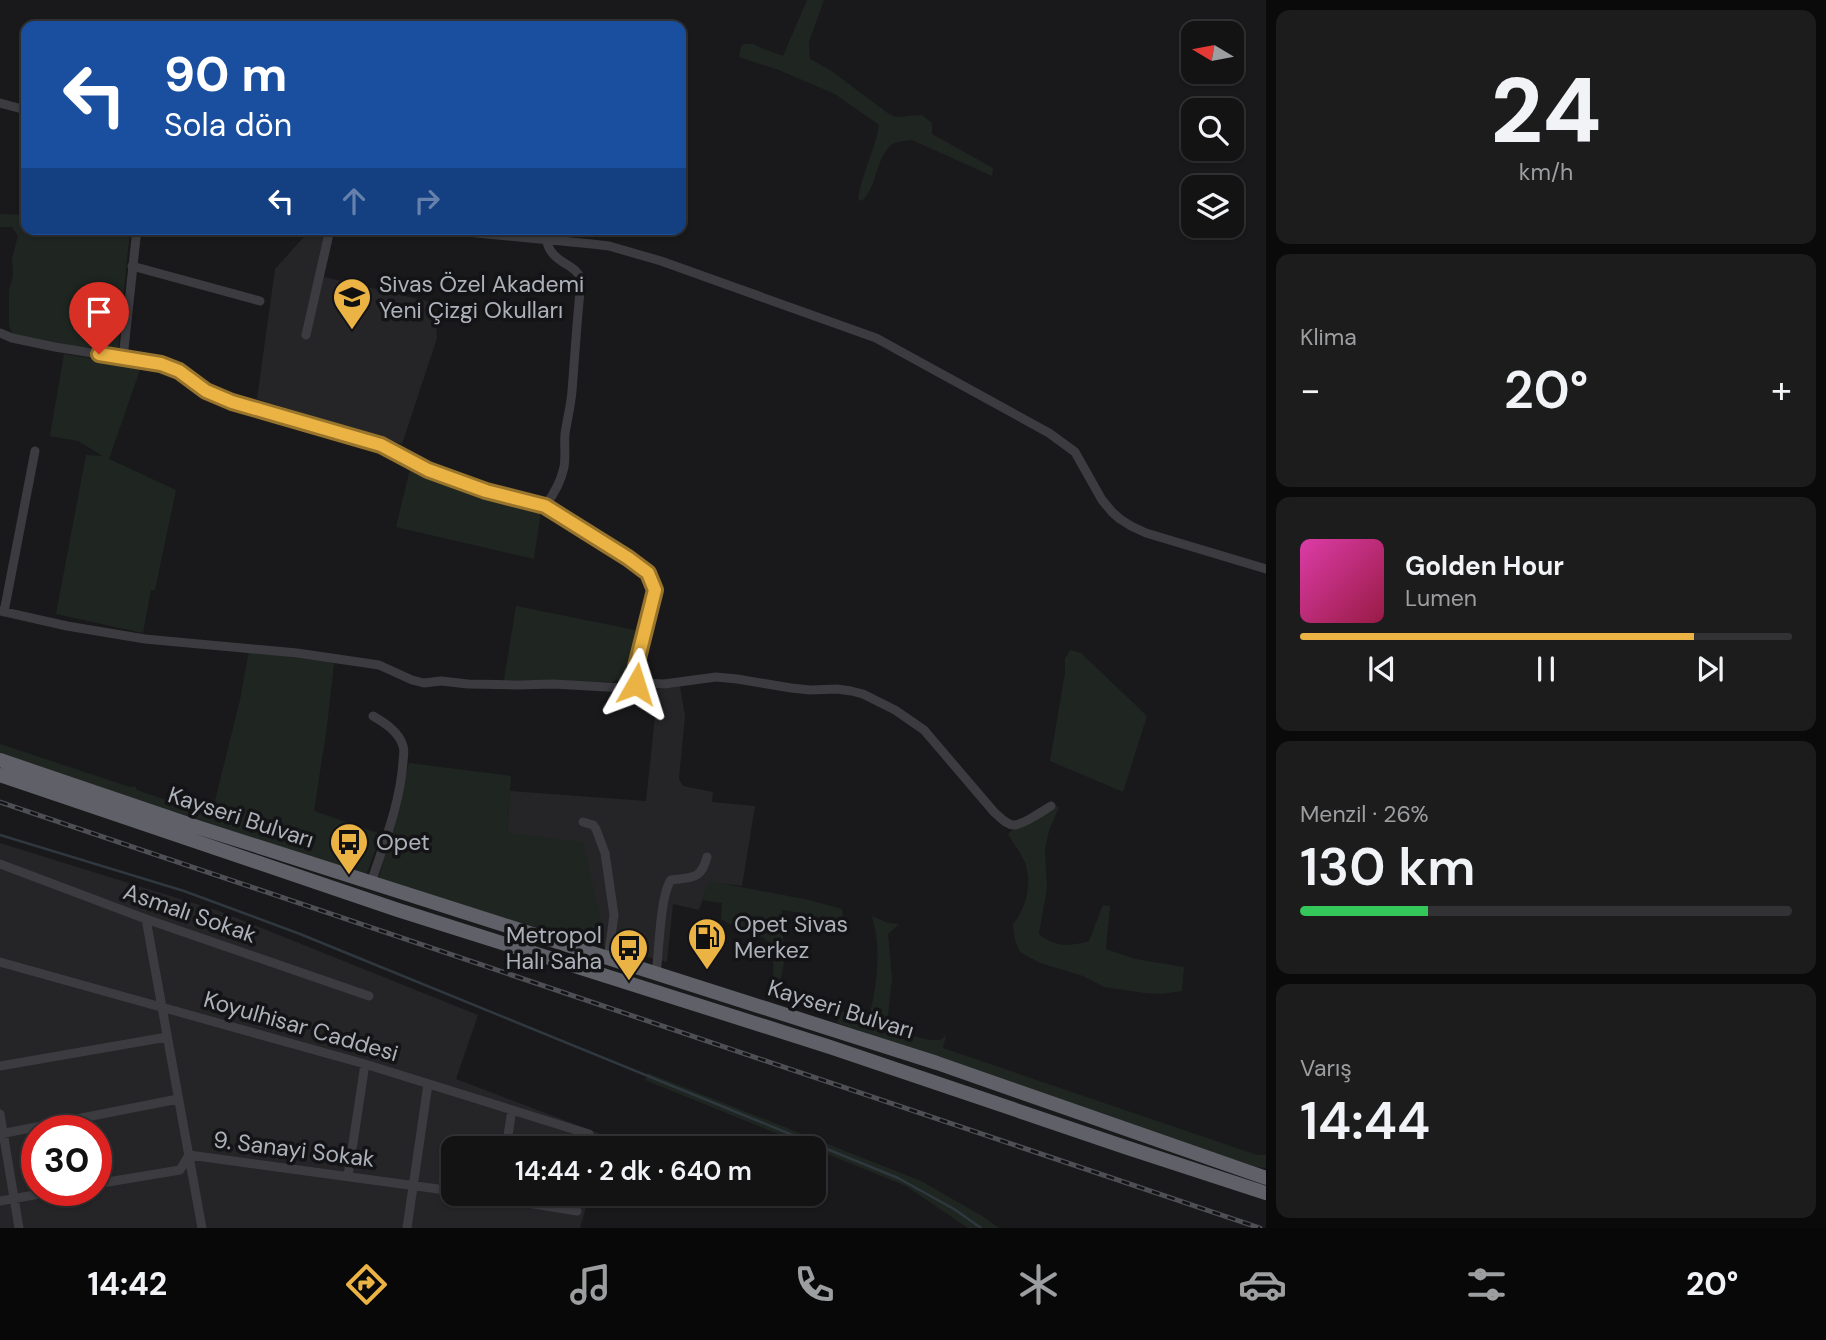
<!DOCTYPE html>
<html lang="tr">
<meta charset="utf-8">
<style>
body{margin:0;font-family:"DM Sans",sans-serif;background:#1c1c1d;color:#f1f3f6;height:100vh;display:flex;flex-direction:column;font-size:26px;white-space:nowrap}
*{box-sizing:border-box;margin:0}
p{font-size:23px;color:#9d9ea0}
.icon{flex:none;width:38px;height:38px;fill:none;stroke:currentColor;stroke-width:2;stroke-linecap:round;stroke-linejoin:round}
.map{position:relative;flex:1;overflow:hidden}
.drawer{display:flex;flex-direction:column;gap:10px;padding:10px;background:#0a0a0b;width:560px}
.drawer>*{flex:none}
.hud{position:absolute;left:21px;top:21px;width:665px;height:214px;border-radius:14px;box-shadow:0 2px 5px #0004,0 0 0 2px #323234;background:#1a4fa0;color:#fff;overflow:hidden}
.needle{width:46px;rotate:280deg}
.fabs{position:absolute;left:1181px;top:21px;display:grid;gap:14px}
.fabs a{display:grid;place-items:center;width:63px;height:63px;border-radius:14px;background:#131314;box-shadow:0 2px 5px #0004,0 0 0 2px #323234;font-size:35px}
.speed{position:absolute;left:21px;top:1115px;display:flex;gap:14px;font-size:35px;font-weight:700;text-align:center}
.speed>*{display:grid;place-content:center;width:91px;height:91px;border-radius:50%;background:#131314;box-shadow:0 2px 5px #0004,0 0 0 2px #323234;line-height:1}
.speed .limit{border:10px solid #d22;background:#fff;color:#111}
.pin{position:absolute;display:grid;place-items:center;width:60px;height:60px;color:#fff;margin:-72px -30px;border-radius:50% 50% 50% 0;rotate:-45deg;box-shadow:0 0 7px #0007}
.pin .icon{rotate:45deg}
.me{position:absolute;width:77px;margin:-38px;rotate:6deg;stroke-linejoin:round;filter:drop-shadow(0 0 5px #0008)}
.turn{display:flex;align-items:center;gap:24px;height:147px;padding:0 28px;font-size:32px}
.turn .icon{width:91px;height:91px;stroke-width:2.5}
.turn b{display:block;font-size:49px;line-height:60px}
.lanes{display:flex;align-items:center;height:66px;padding:0 28px;background:#0003;justify-content:center;gap:35px;direction:ltr}
.lanes .off{opacity:.35}
.big{font-size:52px;font-weight:600;line-height:1.1}
.drawer .tile{flex:1;display:flex;flex-direction:column;justify-content:center;gap:10px;min-width:0;padding:0 24px;border-radius:14px;background:#1c1c1d}
.drawer .dial{align-items:center;gap:0}
.dial b{font-size:91px;line-height:1}
.song{display:flex;align-items:center;gap:21px}
.cover{width:84px;height:84px;border-radius:10px;background:linear-gradient(135deg,hsl(320 70% 55%),hsl(340 70% 35%))}
.played{height:7px;border-radius:4px;background:linear-gradient(90deg,#eab343 80%,#323234 80%)}
.keys{display:flex;justify-content:space-around;direction:ltr}
.heat{display:flex;justify-content:space-between;align-items:center;font-size:38px;direction:ltr}
.charge{height:10px;border-radius:5px;background:linear-gradient(90deg,#34c759 26%,#323234 0)}
.trip{position:absolute;left:441px;top:1136px;width:385px;height:70px;border-radius:14px;background:#131314;box-shadow:0 2px 5px #0004,0 0 0 2px #323234;font-weight:600;line-height:70px;text-align:center}
.tabs{display:flex;height:112px;justify-content:space-around;align-items:center;background:#080808;color:#9d9ea0}
.tabs .icon{width:49px;height:49px}
.tabs .active{color:#eab343}
.tabs b{font-size:32px;color:#f1f3f6}
main{display:flex;flex:1;min-height:0}
.map>svg:first-child{display:block}
.built{fill:#252528;fill-rule:evenodd}
.green{fill:#1f2621}
.lines{fill:none;stroke-linecap:round;stroke-linejoin:round}
.stream{stroke:#30383f;stroke-width:2.5}
.minor{stroke:#3b3b40;stroke-width:9}
.trunk{stroke:#5f6068;stroke-width:14}
.rail-casing{stroke:#4e4f55;stroke-width:5}
.rail{stroke:#141417;stroke-width:2.5;stroke-dasharray:8;stroke-linecap:butt}
.route-casing{stroke:#98742c;stroke-width:18}
.route{stroke:#eab343;stroke-width:12}
.labels{text-anchor:middle;stroke-width:7;stroke-linejoin:round;paint-order:stroke}
.poi-label{font-size:23px;fill:#acb1ba;stroke:#141417;text-anchor:start}
.street-label{font-size:23px;fill:#acb1ba;stroke:#141417}
</style>
<main>
<div class="map">
<svg width="1266" height="1228" viewBox="0 0 1266 1228">
<rect width="100%" height="100%" fill="#19191b"/>
<path class="built" d="M 311,229 L 335,229 L 324,277 L 435,303 L 437,338 L 402,444 L 257,399 L 275,269 Z
M 680,686 L 685,716 L 679,779 L 683,786 L 713,792 L 712,802 L 755,806 L 742,886 L 709,882 L 699,910 L 673,904 L 667,962 L 595,944 L 602,925 L 507,834 L 510,791 L 646,801 L 658,689 Z
M 0,843 L 219,911 L 478,1015 L 456,1079 L 606,1136 L 603,1148 L 453,1148 L 453,1194 L 590,1194 L 580,1228 L 0,1228 ZM 37,1130 L 96,1130 L 96,1190 L 37,1190 Z"/>
<path class="green" d="M 807,0 L 824,0 L 809,42 L 810,59 L 830,70 L 889,114 L 896,117 L 922,115 L 932,123 L 932,134 L 993,168 L 992,176 L 912,140 C 905,141 896,141 890,146 C 875,161 877,187 862,201 L 858,199 C 862,173 875,150 879,125 L 835,94 L 779,70 L 739,57 L 741,47 L 744,44 L 753,44 L 761,48 L 783,56 Z
M 0,214 L 26,215 L 26,229 L 130,230 L 118,351 L 75,346 L 13,334 L 9,326 L 9,290 L 13,276 L 12,258 L 18,236 L 12,227 L 0,227 Z
M 64,354 L 141,367 L 109,459 L 176,490 L 155,590 L 151,590 L 143,633 L 56,614 L 86,455 L 103,456 L 78,441 L 50,436 Z
M 410,469 L 541,511 L 534,559 L 396,527 Z
M 516,606 L 635,630 L 632,667 L 626,676 L 612,682 L 504,680 Z
M 1070,650 L 1081,653 L 1147,716 L 1123,792 L 1050,761 L 1065,673 L 1065,659 Z
M 249,651 L 334,663 L 327,726 L 314,811 L 381,834 L 366,876 L 0,753 L 0,744 L 130,787 L 135,786 L 137,790 L 205,813 L 212,813 L 240,700 Z
M 409,763 L 511,776 L 507,833 L 583,842 L 602,925 L 595,944 L 378,881 Z
M 1046,804 L 1059,807 L 1049,831 L 1045,849 L 1047,888 L 1039,934 C 1054,947 1070,947 1089,941 L 1103,905 L 1110,906 L 1106,949 L 1135,959 L 1184,967 L 1182,991 L 1160,994 L 1145,993 L 1104,987 L 1083,976 L 1040,963 L 1020,952 L 1015,940 L 1013,924 C 1025,910 1031,888 1027,870 C 1025,857 1014,845 1008,834 L 1033,811 Z
M 709,881 L 809,900 L 842,909 L 844,925 L 802,913 L 782,910 L 784,963 L 780,983 L 773,981 L 774,947 C 761,931 737,930 721,919 L 722,903 L 702,900 Z
M 872,916 L 888,923 L 899,924 L 888,934 L 892,978 L 887,1024 C 896,1031 925,1041 936,1040 C 942,1040 942,1039 946,1035 L 943,1048 L 1257,1155 L 1266,1155 L 1266,1168 L 1257,1167 L 1134,1126 L 837,1023 L 841,1011 L 869,1018 C 877,984 882,951 872,916 Z
M 648,1073 L 921,1181 L 982,1216 L 999,1228 L 968,1228 L 906,1186 L 645,1080 Z"/>
<g class="lines">
<path class="stream" d="M 0,835 L 184,891 L 300,934 L 898,1178 L 954,1209 L 981,1228"/>
<path class="minor" d="M 0,103 L 26,110
M 435,229 L 592,244 L 609,246 L 661,261 L 876,338 L 1049,433 L 1075,452 L 1102,500 L 1112,512 L 1120,519 L 1131,526 L 1146,533 L 1266,569
M 132,266 L 260,301
M 0,333 L 12,338 L 55,347 L 161,364 L 179,371 L 206,391 L 232,402 L 381,445 L 428,470 L 486,491 L 545,506 L 628,558 L 648,573 L 655,590 L 636,666 L 636,684
M 306,335 L 330,229
M 123,358 L 137,229
M 545,506 C 554,494 561,482 564,467 C 566,456 564,445 565,434 C 567,420 571,405 572,391 C 575,354 577,318 581,282 C 579,262 552,267 546,239
M 0,611 L 67,626 L 145,639 L 297,653 L 379,665 L 412,680 L 424,683 L 441,681 L 468,684 L 518,685 L 553,684 L 624,688 L 644,683 L 664,684 L 716,677 L 737,679 L 791,688 L 810,690 L 837,689 L 851,691 L 863,694 L 895,710 L 924,730 L 994,812 C 1000,817 1006,825 1014,825 C 1023,825 1043,811 1051,806
M 4,612 L 35,451
M 583,822 L 593,825 L 596,829 L 605,853 L 614,915 L 608,959
M 0,864 L 146,919 L 369,996
M 371,883 C 384,843 400,804 403,762 C 403,757 405,751 403,746 C 399,732 385,723 373,716
M 146,919 L 202,1228
M 0,962 L 365,1064 L 589,1134
M 656,974 C 659,953 660,895 671,880 C 692,877 701,880 707,857
M 0,1066 L 167,1037
M 0,1114 L 19,1228
M 0,1134 L 178,1099
M 506,1148 L 512,1110
M 348,1176 L 365,1064
M 96,1184 L 180,1170 L 189,1155 L 453,1191
M 470,1194 L 577,1211
M 0,1201 L 62,1190
M 407,1228 L 428,1084"/>
<path class="trunk" d="M 0,760 L 194,826 L 937,1063 L 1266,1178
M 0,775 L 398,910 L 830,1047 L 1125,1147 L 1266,1193"/>
<defs>
<path id="rail" d="M 0,802 L 1260,1228"/>
</defs>
<use href="#rail" class="rail-casing"/>
<use href="#rail" class="rail"/>
</g>
<g class="lines">
<defs>
<path id="route" d="M 99,354 L 161,364 L 179,371 L 206,391 L 232,402 L 381,445 L 428,470 L 486,491 L 545,506 L 628,558 L 648,573 L 655,590 L 636,666 L 636,684"/>
</defs>
<use href="#route" class="route-casing"/>
<use href="#route" class="route"/>
</g>
<defs>
<symbol id="school-pin" viewBox="-11 -11 22 30"><path d="M0 17L-7.5 6A9.5 9.5 0 1 1 7.5 6Z" fill="#eab343" stroke="#141417"/><path d="M0-5L7-2L0 1L-7-2ZM-4 1L0 2.5L4 1V4Q0 6-4 4Z" fill="#111"/></symbol>
<symbol id="bus-pin" viewBox="-11 -11 22 30"><path d="M0 17L-7.5 6A9.5 9.5 0 1 1 7.5 6Z" fill="#eab343" stroke="#141417"/><path d="M-5-6H5V4H4V6H2V4H-2V6H-4V4H-5ZM-3.5-4V0h7V-4ZM-3.5 1.2v1.5H-2V1.2ZM2 1.2v1.5H3.5V1.2Z" fill="#111"/></symbol>
<symbol id="fuel-pin" viewBox="-11 -11 22 30"><path d="M0 17L-7.5 6A9.5 9.5 0 1 1 7.5 6Z" fill="#eab343" stroke="#141417"/><path d="M-5.5-6h7V0h2V4h1.3V-2.5L3-4.5l.8-.8L6-3V5H2.5V1h-1V6h-7ZM-4.2-4.7v3.2H.2V-4.7Z" fill="#111"/></symbol>
</defs>
<g fill-rule="evenodd">
<use href="#school-pin" x="330" y="275" width="44" height="60"/>
<use href="#bus-pin" x="327" y="820" width="44" height="60"/>
<use href="#fuel-pin" x="685" y="915" width="44" height="60"/>
<use href="#bus-pin" x="607" y="926" width="44" height="60"/>
</g>
<g class="labels">
<g class="poi-label">
<text x="379" y="292">Sivas Özel Akademi<tspan x="379" dy="26">Yeni Çizgi Okulları</tspan></text>
<text x="376" y="850">Opet</text>
<text x="734" y="932">Opet Sivas<tspan x="734" dy="26">Merkez</tspan></text>
<text x="602" y="943" text-anchor="end">Metropol<tspan x="602" dy="26">Halı Saha</tspan></text>
</g>
<g class="street-label">
<text transform="translate(241 817) rotate(18)" y="8">Kayseri Bulvarı</text>
<text transform="translate(190 913) rotate(19)" y="8">Asmalı Sokak</text>
<text transform="translate(841 1009) rotate(17)" y="8">Kayseri Bulvarı</text>
<text transform="translate(301 1026) rotate(16)" y="8">Koyulhisar Caddesi</text>
<text transform="translate(294 1149) rotate(7)" y="8">9. Sanayi Sokak</text>
</g>
</g>
</svg>
<div class="fabs">
<a><svg class="needle" viewBox="-14 -14 28 28"><path d="M0-13l5 13h-10z" fill="#e53935"/><path d="M0 13l5-13h-10z" fill="#9d9ea0"/></svg></a>
<a><svg class="icon" aria-label="search" viewBox="0 0 24 24"><circle cx="10" cy="10" r="6"/><path d="M15 15l6 6"/></svg></a>
<a><svg class="icon" aria-label="layers" viewBox="0 0 24 24"><path d="M12 4l9 5-9 5-9-5zM3 14l9 5 9-5"/></svg></a>
</div>
<div class="speed"><div class="limit">30</div></div>
<div class="pin" style="left:99px;top:354px;background:#d93025"><svg class="icon" aria-label="arrive" viewBox="0 0 24 24"><path d="M6 21V4h12l-3 4 3 4H6"/></svg></div>
<svg class="me" style="left:636px;top:684px" viewBox="-20 -20 40 40"><path d="M0-17L14 15 0 8-14 15z" fill="#eab343" stroke="#fff" stroke-width="4"/></svg>
<div class="trip">14:44 · 2 dk · 640 m</div>
<div class="hud">
<div class="turn"><svg class="icon" aria-label="left" viewBox="0 0 24 24"><path d="M17 20v-9H6M10 6l-5 5 5 5"/></svg><div><b>90 m</b>Sola dön</div></div>
<div class="lanes"><svg class="icon" aria-label="left" viewBox="0 0 24 24"><path d="M17 20v-9H6M10 6l-5 5 5 5"/></svg><svg class="icon off" aria-label="ahead" viewBox="0 0 24 24"><path d="M12 20V5M6 11l6-6 6 6"/></svg><svg class="icon off" aria-label="right" viewBox="0 0 24 24"><path d="M7 20v-9h11M14 6l5 5-5 5"/></svg></div>
</div>
</div>
<section class="drawer">
<div class="tile dial"><b>24</b><p>km/h</p></div>
<div class="tile"><p>Klima</p>
<div class="heat"><a>−</a><b class="big">20°</b><a>+</a></div>
</div>
<div class="tile">
<div class="song"><i class="cover"></i><div><b>Golden Hour</b><p>Lumen</p></div></div>
<div class="played"></div>
<div class="keys"><svg class="icon" aria-label="previous" viewBox="0 0 24 24"><path d="M18 5L8 12l10 7zM5 5v14"/></svg><svg class="icon" aria-label="pause" viewBox="0 0 24 24"><path d="M8 5v14M16 5v14"/></svg><svg class="icon" aria-label="next" viewBox="0 0 24 24"><path d="M6 5l10 7-10 7zM19 5v14"/></svg></div>
</div>
<div class="tile"><p>Menzil · 26%</p><b class="big">130 km</b><div class="charge"></div></div>
<div class="tile"><p>Varış</p><b class="big">14:44</b></div>
</section>
</main>
<nav class="tabs">
<b>14:42</b>
<svg class="icon active" aria-label="directions" viewBox="0 0 24 24"><path d="M12 3l9 9-9 9-9-9zM9 14v-3h6M13 9l2 2-2 2"/></svg>
<svg class="icon" aria-label="music" viewBox="0 0 24 24"><path d="M9 18V5l10-2v13"/><circle cx="6" cy="18" r="3"/><circle cx="16" cy="16" r="3"/></svg>
<svg class="icon" aria-label="phone" viewBox="0 0 24 24"><path d="M5 4h4l2 5-3 2q2 4 5 5l2-3 5 2v4C11 20 4 13 5 4z"/></svg>
<svg class="icon" aria-label="climate" viewBox="0 0 24 24"><path d="M12 3v18M4 7l16 10M4 17L20 7"/></svg>
<svg class="icon" aria-label="car" viewBox="0 0 24 24"><path d="M5 17H2v-5l4-1 3-4h7l3 4 3 1v5h-3M9 17h6M6 11h13"/><circle cx="7" cy="17" r="2"/><circle cx="17" cy="17" r="2"/></svg>
<svg class="icon" aria-label="filters" viewBox="0 0 24 24"><path d="M4 7h16M4 17h16"/><circle cx="9" cy="7" r="2"/><circle cx="15" cy="17" r="2"/></svg>
<b>20°</b>
</nav>
